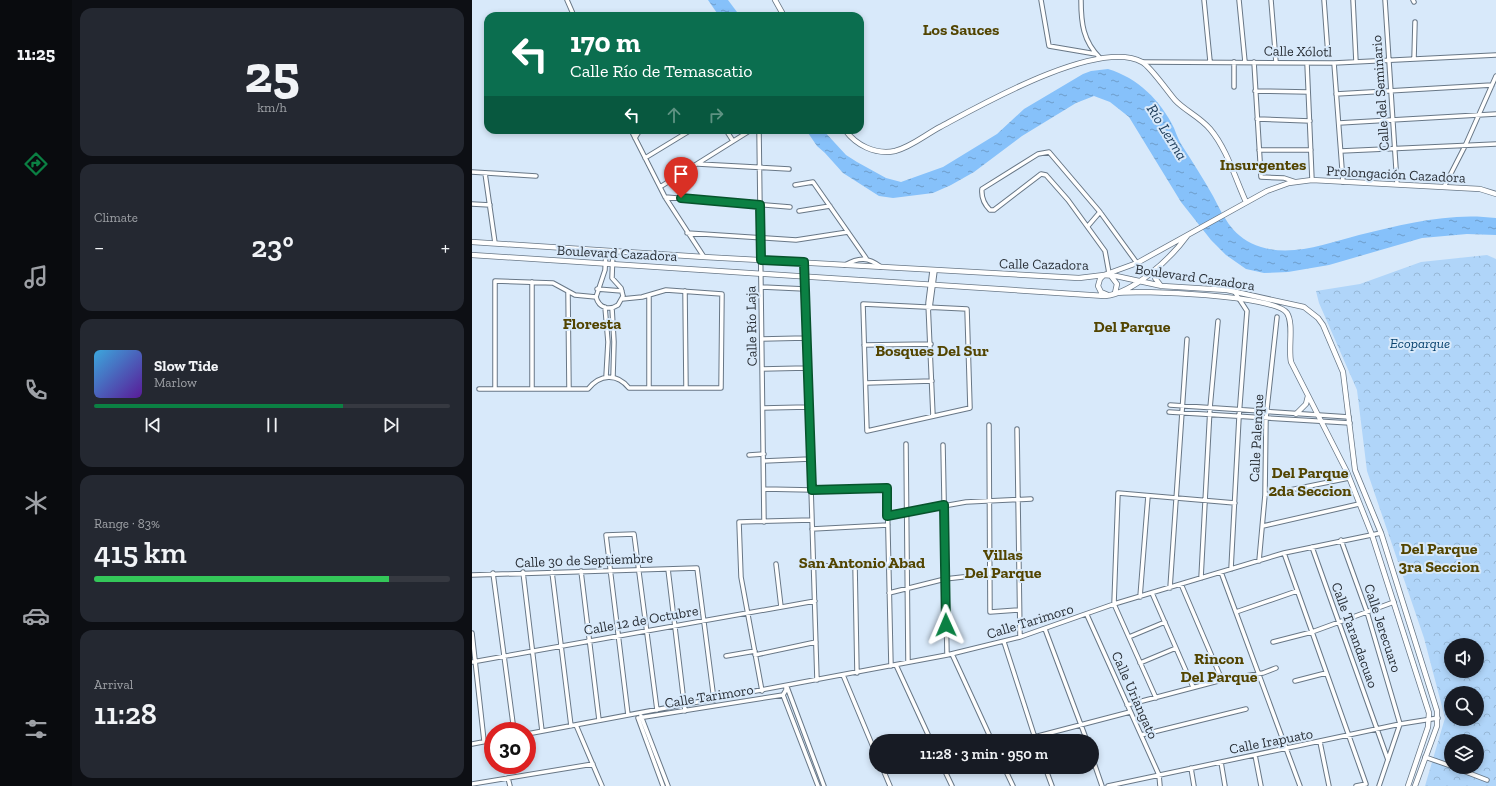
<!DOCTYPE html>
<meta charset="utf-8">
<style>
body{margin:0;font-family:"Zilla Slab",serif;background:#242831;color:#f1f3f6;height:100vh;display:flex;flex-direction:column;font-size:15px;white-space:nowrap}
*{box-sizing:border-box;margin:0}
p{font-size:13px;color:#9ea1a6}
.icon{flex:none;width:22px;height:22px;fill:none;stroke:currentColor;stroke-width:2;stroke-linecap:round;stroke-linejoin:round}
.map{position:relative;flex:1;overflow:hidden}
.drawer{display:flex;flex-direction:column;gap:8px;padding:8px;background:#0d0f14;width:400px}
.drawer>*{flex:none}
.hud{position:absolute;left:12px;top:12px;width:380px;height:122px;border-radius:12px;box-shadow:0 2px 6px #0003;background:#0b6e4f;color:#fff;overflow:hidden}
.tools{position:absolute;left:972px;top:638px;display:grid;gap:8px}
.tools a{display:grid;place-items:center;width:40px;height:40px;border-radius:50%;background:#171b24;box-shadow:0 2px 6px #0003;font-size:20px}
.speed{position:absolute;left:12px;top:722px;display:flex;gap:8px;font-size:20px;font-weight:700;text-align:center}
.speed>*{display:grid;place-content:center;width:52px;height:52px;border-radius:50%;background:#171b24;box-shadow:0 2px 6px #0003;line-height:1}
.speed .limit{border:6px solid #d22;background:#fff;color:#111}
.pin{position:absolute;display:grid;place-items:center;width:34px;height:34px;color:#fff;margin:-41px -17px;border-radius:50% 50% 50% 0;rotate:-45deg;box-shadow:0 0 4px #0007}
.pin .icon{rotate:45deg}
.me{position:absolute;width:44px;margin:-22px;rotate:359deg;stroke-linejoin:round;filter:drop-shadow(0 0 3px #0008)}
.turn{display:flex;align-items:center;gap:14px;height:84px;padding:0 20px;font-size:18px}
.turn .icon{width:52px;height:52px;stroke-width:2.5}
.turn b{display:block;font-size:28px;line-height:34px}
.lanes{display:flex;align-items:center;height:38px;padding:0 20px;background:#0003;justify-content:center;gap:20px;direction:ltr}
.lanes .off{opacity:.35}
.big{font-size:30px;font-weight:600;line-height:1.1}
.drawer .widget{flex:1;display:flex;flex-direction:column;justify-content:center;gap:6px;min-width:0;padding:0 14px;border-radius:12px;background:#242831}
.drawer .dial{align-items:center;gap:0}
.dial b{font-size:52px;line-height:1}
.song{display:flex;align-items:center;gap:12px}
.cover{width:48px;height:48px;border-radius:6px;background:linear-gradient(135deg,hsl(200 70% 55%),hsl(270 70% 35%))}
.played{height:4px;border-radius:2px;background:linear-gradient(90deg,#0b8043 70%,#363941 70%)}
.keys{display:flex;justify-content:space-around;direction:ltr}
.heat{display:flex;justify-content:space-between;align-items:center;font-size:22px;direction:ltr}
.charge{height:6px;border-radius:3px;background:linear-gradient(90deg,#34c759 83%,#363941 0)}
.trip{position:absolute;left:397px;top:734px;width:230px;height:40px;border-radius:20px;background:#171b24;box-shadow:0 2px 6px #0003;font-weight:600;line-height:40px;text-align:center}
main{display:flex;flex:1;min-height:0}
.tabs{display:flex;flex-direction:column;width:72px;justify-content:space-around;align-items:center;background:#090b0e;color:#9ea1a6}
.tabs .icon{width:28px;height:28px}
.tabs .on{color:#0b8043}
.tabs b{font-size:18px;color:#f1f3f6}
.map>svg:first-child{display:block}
.park{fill:url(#park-crowns);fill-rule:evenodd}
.water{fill:url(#water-ripples)}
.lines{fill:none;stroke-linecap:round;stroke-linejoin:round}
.minor-casing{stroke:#687786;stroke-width:5.5}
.tertiary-casing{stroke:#687786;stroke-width:6}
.minor{stroke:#fff;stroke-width:3.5}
.tertiary{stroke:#fff;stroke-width:4.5}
.route-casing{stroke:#07532c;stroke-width:10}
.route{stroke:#0b8043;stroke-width:7}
.labels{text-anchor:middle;stroke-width:4;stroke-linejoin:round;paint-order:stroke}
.street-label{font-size:14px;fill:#282e35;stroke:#d8e9fa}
.park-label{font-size:14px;font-style:italic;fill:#07416d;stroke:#d8e9fa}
.water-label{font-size:15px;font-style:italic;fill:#183754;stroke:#d8e9fa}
.quarter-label{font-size:16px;font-weight:bold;fill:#524400;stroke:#d8e9fa}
</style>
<main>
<nav class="tabs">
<b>11:25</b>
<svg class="icon on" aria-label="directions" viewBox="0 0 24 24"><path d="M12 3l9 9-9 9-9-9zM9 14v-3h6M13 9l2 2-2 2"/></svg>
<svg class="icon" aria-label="music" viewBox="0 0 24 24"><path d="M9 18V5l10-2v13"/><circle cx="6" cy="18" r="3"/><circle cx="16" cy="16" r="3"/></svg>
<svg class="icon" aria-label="phone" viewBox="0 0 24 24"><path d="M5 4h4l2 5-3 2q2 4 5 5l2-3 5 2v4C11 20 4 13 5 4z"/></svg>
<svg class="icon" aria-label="climate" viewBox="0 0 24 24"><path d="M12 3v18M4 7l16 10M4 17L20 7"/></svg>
<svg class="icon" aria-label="car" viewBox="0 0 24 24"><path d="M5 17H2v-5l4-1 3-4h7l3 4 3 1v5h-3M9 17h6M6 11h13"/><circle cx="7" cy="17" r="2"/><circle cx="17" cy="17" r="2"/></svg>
<svg class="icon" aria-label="filters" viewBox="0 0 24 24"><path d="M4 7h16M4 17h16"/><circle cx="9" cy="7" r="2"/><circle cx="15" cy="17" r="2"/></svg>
</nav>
<section class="drawer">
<div class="widget dial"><b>25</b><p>km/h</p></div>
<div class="widget"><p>Climate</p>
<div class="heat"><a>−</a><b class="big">23°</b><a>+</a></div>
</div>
<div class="widget">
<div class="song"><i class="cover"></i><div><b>Slow Tide</b><p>Marlow</p></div></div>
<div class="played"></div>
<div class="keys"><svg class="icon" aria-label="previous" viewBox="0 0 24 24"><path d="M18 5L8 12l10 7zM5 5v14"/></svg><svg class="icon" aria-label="pause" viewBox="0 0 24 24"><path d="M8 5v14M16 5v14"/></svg><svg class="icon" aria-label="next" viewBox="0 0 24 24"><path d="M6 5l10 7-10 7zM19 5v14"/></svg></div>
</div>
<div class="widget"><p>Range · 83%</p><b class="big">415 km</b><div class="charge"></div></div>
<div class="widget"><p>Arrival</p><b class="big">11:28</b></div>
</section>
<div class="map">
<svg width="1024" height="786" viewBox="0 0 1024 786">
<defs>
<pattern id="park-crowns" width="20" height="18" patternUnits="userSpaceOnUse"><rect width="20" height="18" fill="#b0d5f9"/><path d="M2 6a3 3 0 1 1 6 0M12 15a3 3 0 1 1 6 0" fill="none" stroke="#97b7d6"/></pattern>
<pattern id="water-ripples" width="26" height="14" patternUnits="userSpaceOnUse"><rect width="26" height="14" fill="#86c1fa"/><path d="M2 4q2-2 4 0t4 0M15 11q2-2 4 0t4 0" fill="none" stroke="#6e9dcb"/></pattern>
</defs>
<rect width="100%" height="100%" fill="#d8e9fa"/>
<path class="park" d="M 1015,255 L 1024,259 L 1024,786 L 953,786 L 973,718 L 952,638 L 895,471 L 885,390 L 847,303 L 844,291 L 888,284 L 949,262 ZM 979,645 L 1005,645 L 1005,671 L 979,671 ZM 979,693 L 1005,693 L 1005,719 L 979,719 ZM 979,741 L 1005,741 L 1005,767 L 979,767 Z"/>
<path class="water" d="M 236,0 L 256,0 L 268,16 L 247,16 Z
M 636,69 C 666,78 688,100 702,128 C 704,133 706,139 709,144 C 720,161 731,178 741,196 C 753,219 761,238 789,247 C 821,257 856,243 887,235 C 931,224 979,212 1024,218 L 1024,235 L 995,234 L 950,238 L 857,265 L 816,272 L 792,273 L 774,269 L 754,255 L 739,240 L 709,202 L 657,117 L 638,102 L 622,96 L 604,103 L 550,136 L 502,172 L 479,185 L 461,193 L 421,198 L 407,196 L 371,173 L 353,153 L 345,146 L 334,130 L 351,130 L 374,155 L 385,162 L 414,178 L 429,182 L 471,167 L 525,134 L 552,109 L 611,74 L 619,71 Z"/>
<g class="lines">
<defs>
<path id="minor" d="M 95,0 L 102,16
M 569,0 L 577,46 L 624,54
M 609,0 C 609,23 611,41 628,58
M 732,0 L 738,61
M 767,0 L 773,62
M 799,0 L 804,62
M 852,0 L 856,55
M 881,0 L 884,62
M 913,0 L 925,184
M 941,0 L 942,2
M 942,59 L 943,22
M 671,62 L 862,63 L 1024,55
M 782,62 L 789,177 L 812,178 L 824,182
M 835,63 L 840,180
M 862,63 L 871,182
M 762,87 L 762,62
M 783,91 L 836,92
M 864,94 L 1020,85
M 785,119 L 838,121
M 867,123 L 1024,114
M 159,130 L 193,197 L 232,257
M 254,130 L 261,141
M 287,130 L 292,522
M 163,138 L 168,130
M 787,150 L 839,150
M 869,151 L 1024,144
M 173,158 L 219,130
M 226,164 L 317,169
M 0,172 L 64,176
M 13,173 L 23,243
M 323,185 L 341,182 L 394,258
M 188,187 L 279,130
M 972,187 L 993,146 L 1024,76
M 193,197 L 318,207
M 0,204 L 18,205
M 327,211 L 358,206
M 616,226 L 628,212
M 215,233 L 324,240 L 376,232
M 134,251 L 133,270 L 124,297 C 127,308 137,311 146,305 L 151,296 L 149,288 L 140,278 L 141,251
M 332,262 L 345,680
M 373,265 C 387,257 396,257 409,267
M 460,271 L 456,303 L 461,416
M 637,273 L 633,251 L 596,200 L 574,175 L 569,174 L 522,210 L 518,210 C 512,204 509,198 510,189 L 566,154 L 577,152 L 628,212 L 665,263
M 60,282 L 60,389
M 289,287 L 333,289
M 125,289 L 150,291
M 213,291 L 214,388
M 96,292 L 97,389
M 177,296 L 177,388
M 391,304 L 495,309 L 498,408 L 395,431 Z
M 133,307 L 136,342 L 134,377
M 140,308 L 142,342 L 141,377
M 458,308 L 463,271
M 290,339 L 334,338
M 392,345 L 459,344
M 290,369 L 335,368
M 394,383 L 460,381
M 7,389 L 116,389 C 128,374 145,373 157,388 L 249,388 L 250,294 L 194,290 L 170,297 L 150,299
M 23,389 L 23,281 L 81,283 L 103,295 L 124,297
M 698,405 L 877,417
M 291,408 L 336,407
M 697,412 L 878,423
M 517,425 L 518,612 L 547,610
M 545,429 L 548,637
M 434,444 L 436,662
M 471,445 L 475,655
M 277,455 L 292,454
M 292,461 L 338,459
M 292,489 L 340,490 L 415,488 L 419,666
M 793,495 L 877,478
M 415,516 L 494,502 L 559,499
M 791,526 L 887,504
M 340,529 L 416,525
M 869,540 L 895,612 L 928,724 L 907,786
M 840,547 L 916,760
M 812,553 L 894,784
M 787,561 L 793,495 L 794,418 L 805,317
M 304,564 L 309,607
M 383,565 L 385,673
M 342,566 L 417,565
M 196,569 L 213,711
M 759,569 L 767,417 L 775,311 L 762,291
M 109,571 L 127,720
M 51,572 L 70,731
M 80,572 L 99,726
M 749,572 L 828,786
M 21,573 L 42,731
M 0,575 L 225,568 L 242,700
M 729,578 L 738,408 L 746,321
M 709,584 L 750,680
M 698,588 L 715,339
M 417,593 L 473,579 L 517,574
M 680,593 L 721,687
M 668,597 L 676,496
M 764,612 L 825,591
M 615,615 L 687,775 L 688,786
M 573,629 L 615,741
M 0,633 L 12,741
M 657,637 L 693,622
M 532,642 L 564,741
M 801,642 L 840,632 L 922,602
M 480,654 L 520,741
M 283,655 L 344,642
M 254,656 L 283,651
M 0,662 L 343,601
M 668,663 L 704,648
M 424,665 L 459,741
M 371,675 L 404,754
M 823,681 L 854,673
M 315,687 L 352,786
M 290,691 L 269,577 L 267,522 L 340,520
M 311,695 L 346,786
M 684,698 L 642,604 L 646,493 L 763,503
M 655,705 L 750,680 L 791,673 L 804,668
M 156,715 L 134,535 L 162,534 L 185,710
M 169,716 L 196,786
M 166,718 L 311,695 L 314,690 L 314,686
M 166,718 L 191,786
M 104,725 L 130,786
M 55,734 L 475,655 L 548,637 L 642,604 L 812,553 L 909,533
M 669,735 L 774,709
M 547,741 L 658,712
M 848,742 L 857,786
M 0,744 L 21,740
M 783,755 L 789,786
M 620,757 L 630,786
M 953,757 L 979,766
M 749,762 L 753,786
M 410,767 L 418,786
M 471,767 L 480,786
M 532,767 L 541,786
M 573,767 L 580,786
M 981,767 L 1015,780
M 719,768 L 722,786
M 36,778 L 38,786
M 0,784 L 121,764
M 636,786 L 928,724 L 966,718
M 884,786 L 894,784"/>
<path id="tertiary" d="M 303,0 L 312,16
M 373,130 C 384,145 403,155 423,151 C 439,147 453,135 468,127 C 509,105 626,38 670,62 C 678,66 696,92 703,100 C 712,110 728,117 738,129 C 755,149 763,178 774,202
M 0,242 L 232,257 L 607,278 L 632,275 L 665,263 L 795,191 L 817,183 L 840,180 L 1008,189 L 1024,194
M 0,255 L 633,296 C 662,293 699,258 715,236
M 685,268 L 683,278 L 689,286
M 639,276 L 645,284 L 643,293 C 668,290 803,295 815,313 C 822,324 816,348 819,362 L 875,472 L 900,535 L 957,713 L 956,727 L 936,786
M 636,295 L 629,292 L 626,286 L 628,279 L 632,275 L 644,276 L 690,286 L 755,290 L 832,307 L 846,318 L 851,325 L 871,372 L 883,470 L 909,533 L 965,711 L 965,726 L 943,786
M 824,414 L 834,404 L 836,396"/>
</defs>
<use href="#minor" class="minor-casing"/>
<use href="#tertiary" class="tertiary-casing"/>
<use href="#minor" class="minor"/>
<use href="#tertiary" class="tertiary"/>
</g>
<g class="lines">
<defs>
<path id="route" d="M 209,198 L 288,205 L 289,260 L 332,262 L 340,490 L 415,488 L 415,516 L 472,505 L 474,625"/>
</defs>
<use href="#route" class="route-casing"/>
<use href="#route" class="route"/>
</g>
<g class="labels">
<g class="street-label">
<text transform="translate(826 51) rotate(1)" y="5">Calle Xólotl</text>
<text transform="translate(908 93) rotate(-94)" y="5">Calle del Seminario</text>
<text transform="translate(924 174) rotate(3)" y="5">Prolongación Cazadora</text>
<text transform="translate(145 253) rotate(3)" y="5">Boulevard Cazadora</text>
<text transform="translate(572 264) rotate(1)" y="5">Calle Cazadora</text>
<text transform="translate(723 277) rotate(8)" y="5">Boulevard Cazadora</text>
<text transform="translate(279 326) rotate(-91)" y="5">Calle Río Laja</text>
<text transform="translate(784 438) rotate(-87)" y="5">Calle Palenque</text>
<text transform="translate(112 560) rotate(-2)" y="5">Calle 30 de Septiembre</text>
<text transform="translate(169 620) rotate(-10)" y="5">Calle 12 de Octubre</text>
<text transform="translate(558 621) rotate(-17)" y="5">Calle Tarimoro</text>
<text transform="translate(911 628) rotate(72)" y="5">Calle Jerecuaro</text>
<text transform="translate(883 635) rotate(70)" y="5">Calle Tarandacuao</text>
<text transform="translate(663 695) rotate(66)" y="5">Calle Uriangato</text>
<text transform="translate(237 696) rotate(-9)" y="5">Calle Tarimoro</text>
<text transform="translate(799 741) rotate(-11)" y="5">Calle Irapuato</text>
</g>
<g class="park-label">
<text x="948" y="348">Ecoparque</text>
</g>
<g class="water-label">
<text transform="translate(695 132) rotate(58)" y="5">Río Lerma</text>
</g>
<g class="quarter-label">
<text x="489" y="35">Los Sauces</text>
<text x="791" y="170">Insurgentes</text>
<text x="120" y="329">Floresta</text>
<text x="660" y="332">Del Parque</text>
<text x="460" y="356">Bosques Del Sur</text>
<text x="838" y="478">Del Parque<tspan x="838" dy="18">2da Seccion</tspan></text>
<text x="967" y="554">Del Parque<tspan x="967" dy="18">3ra Seccion</tspan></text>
<text x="531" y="560">Villas<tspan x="531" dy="18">Del Parque</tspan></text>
<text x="390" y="568">San Antonio Abad</text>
<text x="747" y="664">Rincon<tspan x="747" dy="18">Del Parque</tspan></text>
</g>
</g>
</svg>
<div class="tools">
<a><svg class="icon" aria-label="sound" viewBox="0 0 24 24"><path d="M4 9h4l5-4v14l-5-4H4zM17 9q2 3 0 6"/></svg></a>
<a><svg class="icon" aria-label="search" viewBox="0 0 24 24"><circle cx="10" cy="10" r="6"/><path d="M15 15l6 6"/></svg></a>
<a><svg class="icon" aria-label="layers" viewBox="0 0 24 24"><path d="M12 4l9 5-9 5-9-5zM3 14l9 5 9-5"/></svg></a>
</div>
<div class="speed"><div class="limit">30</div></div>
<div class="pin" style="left:209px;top:198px;background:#d93025"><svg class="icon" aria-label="arrive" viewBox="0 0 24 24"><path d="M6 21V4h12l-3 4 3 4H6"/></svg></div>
<svg class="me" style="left:474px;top:625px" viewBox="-20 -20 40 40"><path d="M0-17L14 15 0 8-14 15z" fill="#0b8043" stroke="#fff" stroke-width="4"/></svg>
<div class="trip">11:28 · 3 min · 950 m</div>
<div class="hud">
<div class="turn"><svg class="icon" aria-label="left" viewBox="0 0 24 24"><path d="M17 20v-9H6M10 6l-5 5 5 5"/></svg><div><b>170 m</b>Calle Río de Temascatio</div></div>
<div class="lanes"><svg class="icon" aria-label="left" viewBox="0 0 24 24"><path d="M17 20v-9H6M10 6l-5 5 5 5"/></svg><svg class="icon off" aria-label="ahead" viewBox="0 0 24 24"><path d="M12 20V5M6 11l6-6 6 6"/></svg><svg class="icon off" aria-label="right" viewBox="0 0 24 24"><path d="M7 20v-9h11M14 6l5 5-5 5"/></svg></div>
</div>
</div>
</main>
